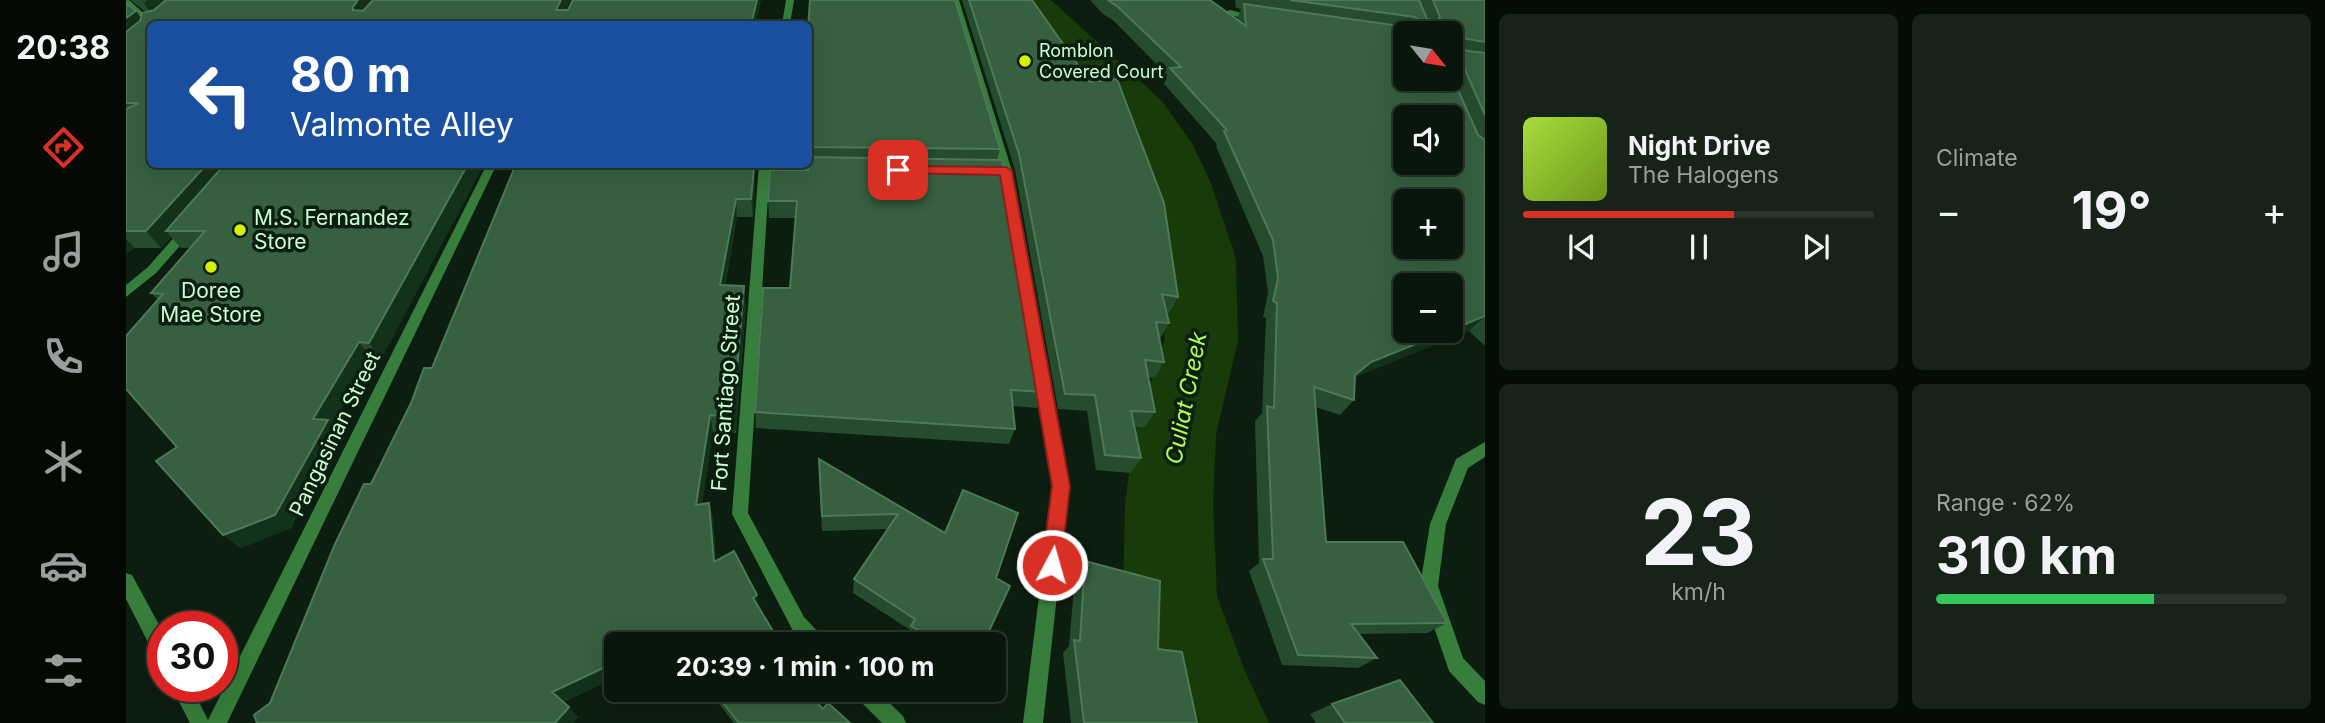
<!DOCTYPE html>
<meta charset="utf-8">
<style>
body{margin:0;font-family:Inter,sans-serif;background:#172319;color:#f1f3f6;height:100vh;display:flex;flex-direction:column;font-size:26px;white-space:nowrap}
*{box-sizing:border-box;margin:0}
p{font-size:23px;color:#999f9d}
.icon{flex:none;width:38px;height:38px;fill:none;stroke:currentColor;stroke-width:2;stroke-linecap:round;stroke-linejoin:round}
.map{position:relative;flex:1;overflow:hidden}
.sheet{display:flex;flex-direction:column;gap:14px;padding:14px;background:#050c06;width:840px}
.sheet>*{flex:none}
.hud{position:absolute;left:21px;top:21px;width:665px;height:147px;border-radius:10px;box-shadow:0 7px 28px #0002,0 0 0 2px #29352c;background:#1a4fa0;color:#fff;overflow:hidden}
.needle{width:46px;rotate:120deg}
.buttons{position:absolute;left:1267px;top:21px;display:grid;gap:14px}
.buttons a{display:grid;place-items:center;width:70px;height:70px;border-radius:10px;background:#09160b;box-shadow:0 7px 28px #0002,0 0 0 2px #29352c;font-size:35px}
.speed{position:absolute;left:21px;top:611px;display:flex;gap:14px;font-size:35px;font-weight:700;text-align:center}
.speed>*{display:grid;place-content:center;width:91px;height:91px;border-radius:50%;background:#09160b;box-shadow:0 7px 28px #0002,0 0 0 2px #29352c;line-height:1}
.speed .limit{border:10px solid #d22;background:#fff;color:#111}
.pin{position:absolute;display:grid;place-items:center;width:60px;height:60px;color:#fff;margin:-30px;border-radius:14px;box-shadow:0 4px 10px #0006}
.me{position:absolute;width:77px;margin:-38px;rotate:6deg;stroke-linejoin:round;filter:drop-shadow(0 0 5px #0008)}
.turn{display:flex;align-items:center;gap:24px;height:147px;padding:0 28px;font-size:32px}
.turn .icon{width:91px;height:91px;stroke-width:2.5}
.turn b{display:block;font-size:49px;line-height:60px}
.big{font-size:52px;font-weight:700;line-height:1.1}
.sheet .widget{flex:1;display:flex;flex-direction:column;justify-content:center;gap:10px;min-width:0;padding:0 24px;border-radius:10px;background:#172319}
.sheet .dial{align-items:center;gap:0}
.dial b{font-size:91px;line-height:1}
.song{display:flex;align-items:center;gap:21px}
.cover{width:84px;height:84px;border-radius:10px;background:linear-gradient(135deg,hsl(80 70% 55%),hsl(80 70% 35%))}
.played{height:7px;border-radius:4px;background:linear-gradient(90deg,#d93025 60%,#29352c 60%)}
.keys{display:flex;justify-content:space-around;direction:ltr}
.heat{display:flex;justify-content:space-between;align-items:center;font-size:38px;direction:ltr}
.charge{height:10px;border-radius:5px;background:linear-gradient(90deg,#34c759 62%,#29352c 0)}
.sheet .tiles{flex:1;display:grid;gap:14px;grid-template-columns:repeat(2,1fr)}
.trip{position:absolute;left:478px;top:632px;width:402px;height:70px;border-radius:10px;background:#09160b;box-shadow:0 7px 28px #0002,0 0 0 2px #29352c;font-weight:700;line-height:70px;text-align:center}
main{display:flex;flex:1;min-height:0}
.dock{display:flex;flex-direction:column;width:126px;justify-content:space-around;align-items:center;background:#040904;color:#999f9d}
.dock .icon{width:49px;height:49px}
.dock .on{color:#d93025}
.dock b{font-size:32px;color:#f1f3f6}
.map>svg:first-child{display:block}
.lines{fill:none;stroke-linecap:round;stroke-linejoin:round}
.river{fill:#193a09;fill-rule:evenodd}
.service{fill:#377d3b;fill-rule:evenodd}
.minor{fill:#377d3b;fill-rule:evenodd}
.tertiary{fill:#377d3b;fill-rule:evenodd}
.wall{fill:#244c2d;fill-rule:evenodd}
.shaded-wall{fill:#13321a}
.building{fill:#36603f;stroke:#4d7956;stroke-width:2;fill-rule:evenodd}
.route{fill:#d93025;stroke:#8d1f18;stroke-width:2}
.poi-dot{fill:#d5f301;stroke:#0c1e0f;stroke-width:2.5}
.labels{text-anchor:middle;stroke-width:7;stroke-linejoin:round;paint-order:stroke}
.far-poi-label{font-size:18px;fill:#c9ffd1;stroke:#0c1e0f;text-anchor:start}
.poi-label{font-size:21px;fill:#c9ffd1;stroke:#0c1e0f;text-anchor:start}
.street-label{font-size:21px;fill:#c9ffd1;stroke:#0c1e0f}
.water-label{font-size:23px;font-style:italic;fill:#adff57;stroke:#0c1e0f}
</style>
<main>
<nav class="dock">
<b>20:38</b>
<svg class="icon on" aria-label="directions" viewBox="0 0 24 24"><path d="M12 3l9 9-9 9-9-9zM9 14v-3h6M13 9l2 2-2 2"/></svg>
<svg class="icon" aria-label="music" viewBox="0 0 24 24"><path d="M9 18V5l10-2v13"/><circle cx="6" cy="18" r="3"/><circle cx="16" cy="16" r="3"/></svg>
<svg class="icon" aria-label="phone" viewBox="0 0 24 24"><path d="M5 4h4l2 5-3 2q2 4 5 5l2-3 5 2v4C11 20 4 13 5 4z"/></svg>
<svg class="icon" aria-label="climate" viewBox="0 0 24 24"><path d="M12 3v18M4 7l16 10M4 17L20 7"/></svg>
<svg class="icon" aria-label="car" viewBox="0 0 24 24"><path d="M5 17H2v-5l4-1 3-4h7l3 4 3 1v5h-3M9 17h6M6 11h13"/><circle cx="7" cy="17" r="2"/><circle cx="17" cy="17" r="2"/></svg>
<svg class="icon" aria-label="filters" viewBox="0 0 24 24"><path d="M4 7h16M4 17h16"/><circle cx="9" cy="7" r="2"/><circle cx="15" cy="17" r="2"/></svg>
</nav>
<div class="map">
<svg width="1359" height="723" viewBox="0 0 1359 723">
<rect width="100%" height="100%" fill="#0c1e0f"/>
<g class="lines">
<path class="river" d="M 879,0 L 925,0 L 1037,102 L 1067,145 L 1085,183 L 1110,259 L 1112,341 L 1090,434 L 1087,504 L 1091,596 L 1118,669 L 1143,723 L 1036,723 L 1025,695 L 997,596 L 999,504 L 1008,434 L 1038,341 L 1044,259 L 1025,183 L 1009,145 L 996,123 L 899,29 Z"/>
<path class="service" d="M 1104,10 L 1134,17 L 1130,20 L 1101,15 L 1101,11 Z
M 638,166 L 700,166 L 706,169 L 700,172 L 634,171 L 632,169 Z"/>
<path class="minor" d="M 0,0 L 3,0 L 30,24 L 23,26 L 0,6 Z
M 660,0 L 668,0 L 664,24 L 656,24 Z
M 825,0 L 833,0 L 886,171 L 943,486 L 917,723 L 897,723 L 927,486 L 874,171 Z
M 334,164 L 412,166 L 407,169 L 369,168 L 101,723 L 64,723 L 45,686 L 65,686 L 82,720 L 359,168 L 339,167 Z
M 633,164 L 644,164 L 622,513 L 678,617 L 698,638 L 701,644 L 679,644 L 666,629 L 606,514 Z
M 1359,442 L 1359,457 L 1342,468 L 1320,524 L 1312,586 L 1337,658 L 1359,681 L 1359,705 L 1352,702 L 1323,671 L 1294,586 L 1304,524 L 1330,459 Z
M 0,573 L 6,575 L 37,632 L 37,660 L 30,658 L 0,599 Z
M 727,690 L 750,690 L 777,716 L 780,723 L 756,723 L 730,697 Z"/>
<path class="tertiary" d="M 63,224 L 67,225 L 67,231 L 30,273 L 0,297 L 0,285 L 22,267 L 59,225 Z"/>
</g>
<path class="wall" d="M 4,0 L 446,0 L 442,10 L 630,24 L 24,24 L 24,164 L 355,170 L 255,359 L 245,358 L 206,425 L 215,435 L 165,528 L 115,548 L 97,535 L 51,447 L 32,300 L 25,293 L 64,248 L 55,248 L 45,237 L 35,248 L 9,248 L 0,253 L 0,3 L 10,11 L 15,18 L 20,12 Z
M 836,0 L 906,0 L 1052,297 L 1043,313 L 1041,312 L 1043,323 L 1034,339 L 1038,362 L 1029,378 L 1022,377 L 1029,412 L 1019,427 L 1008,427 L 1015,458 L 1005,473 L 970,470 L 961,411 L 932,409 L 889,170 Z
M 964,0 L 1084,0 L 1111,20 L 1115,9 L 1110,8 L 1109,0 L 1359,0 L 1359,346 L 1343,331 L 1231,376 L 1229,378 L 1228,400 L 1214,415 L 1189,407 L 1200,542 L 1321,623 L 1301,633 L 1233,634 L 1251,658 L 1232,668 L 1156,665 L 1123,571 L 1133,563 L 1129,421 L 1136,413 L 1140,318 L 1137,317 L 1142,293 L 1137,256 L 1090,146 L 1091,144 L 1038,84 L 1041,75 L 988,21 L 976,13 ZM 1279,33 L 1325,61 L 1325,79 Z
M 682,28 L 874,149 L 871,160 L 918,392 L 911,408 L 887,406 L 889,429 L 883,444 L 630,428 L 629,412 L 664,288 L 670,218 L 643,218 L 642,201 L 682,170 Z
M 589,164 L 589,167 L 629,186 L 627,217 L 611,217 L 599,286 L 620,304 L 610,433 L 587,432 L 576,504 L 583,503 L 587,518 L 590,561 L 633,607 L 653,644 L 490,644 L 490,677 L 437,702 L 452,717 L 447,723 L 131,723 L 144,703 L 245,484 L 306,368 Z
M 693,459 L 870,578 L 857,644 L 791,644 L 782,638 L 784,630 L 727,593 L 728,579 L 762,529 L 696,531 L 693,475 Z
M 959,561 L 1032,649 L 1071,723 L 945,723 L 937,653 L 943,646 L 949,575 Z
M 580,690 L 680,690 L 697,709 L 724,723 L 608,723 L 586,695 L 583,697 Z
M 1206,704 L 1307,723 L 1190,723 L 1184,714 Z"/>
<path class="shaded-wall" d="M 22,0 L 52,0 L 29,19 L 18,3 Z
M 232,0 L 253,0 L 234,22 L 227,10 L 227,7 Z
M 435,0 L 446,0 L 435,24 L 430,10 Z
M 631,0 L 635,0 L 630,24 L 625,24 Z
M 10,11 L 21,27 L 0,43 L 0,18 Z
M 81,164 L 108,164 L 40,231 L 45,237 L 35,248 L 20,231 Z
M 342,164 L 352,164 L 355,170 L 255,359 L 243,343 Z
M 628,168 L 629,186 L 627,217 L 625,199 Z
M 610,199 L 611,217 L 596,304 L 594,285 Z
M 0,239 L 9,248 L 0,253 Z
M 618,286 L 620,304 L 610,433 L 607,417 Z
M 1359,316 L 1343,331 L 1231,376 L 1215,390 L 1229,375 L 1245,362 L 1322,331 L 1325,331 L 1325,330 Z
M 233,342 L 245,358 L 206,425 L 215,435 L 165,528 L 115,548 L 97,535 L 187,419 Z
M 584,415 L 587,432 L 574,520 L 570,505 Z
M 583,503 L 587,518 L 591,576 L 588,562 Z
M 631,595 L 633,609 L 627,598 Z
M 553,633 L 557,644 L 529,644 Z
M 490,662 L 490,677 L 436,702 L 426,692 Z
M 581,690 L 584,690 L 586,695 L 583,697 Z
M 443,707 L 452,717 L 447,723 L 429,723 Z"/>
<path class="building" d="M 40,0 L 232,0 L 227,7 L 227,10 L 237,11 L 247,0 L 435,0 L 430,10 L 442,10 L 447,0 L 631,0 L 625,24 L 24,24 L 24,164 L 81,164 L 20,231 L 0,231 L 0,109 L 13,103 L 0,103 L 0,32 L 14,21 L 16,13 L 28,10 Z
M 684,0 L 829,0 L 874,149 L 683,147 L 682,28 Z
M 843,0 L 906,0 L 964,82 L 991,79 L 1038,203 L 1052,297 L 1036,294 L 1043,323 L 1030,322 L 1038,362 L 1019,360 L 1029,412 L 1005,411 L 1015,458 L 979,455 L 969,395 L 939,394 L 893,154 Z
M 982,0 L 1084,0 L 1120,26 L 1118,4 L 1288,28 L 1291,19 L 1289,17 L 1164,0 L 1293,0 L 1301,19 L 1312,21 L 1314,17 L 1307,0 L 1359,0 L 1359,42 L 1336,38 L 1333,41 L 1335,50 L 1359,53 L 1359,115 L 1336,63 L 1325,61 L 1325,33 L 1279,33 L 1279,79 L 1325,79 L 1325,74 L 1352,135 L 1359,140 L 1359,316 L 1325,330 L 1325,285 L 1279,285 L 1279,331 L 1322,331 L 1245,362 L 1229,375 L 1228,400 L 1188,387 L 1200,542 L 1277,542 L 1321,623 L 1225,624 L 1251,658 L 1172,655 L 1137,559 L 1147,559 L 1141,406 L 1148,408 L 1151,303 L 1147,301 L 1152,278 L 1147,240 L 1098,131 L 1101,130 L 1044,68 L 1055,67 L 992,7 ZM 1279,117 L 1325,117 L 1325,163 L 1279,163 ZM 1279,201 L 1325,201 L 1325,247 L 1279,247 Z
M 0,3 L 10,11 L 0,18 Z
M 683,157 L 876,160 L 918,392 L 885,390 L 889,429 L 629,412 L 637,288 L 664,288 L 671,201 L 642,201 L 644,170 L 682,170 Z
M 99,164 L 342,164 L 243,343 L 233,342 L 187,419 L 202,420 L 149,515 L 97,535 L 30,461 L 51,447 L 0,389 L 0,336 L 37,294 L 25,293 L 79,231 L 40,231 Z
M 390,164 L 585,164 L 585,167 L 628,168 L 625,199 L 610,199 L 594,285 L 618,286 L 607,417 L 584,415 L 570,505 L 583,503 L 588,562 L 608,551 L 631,595 L 627,598 L 653,641 L 648,644 L 558,644 L 553,633 L 529,644 L 490,644 L 490,662 L 426,692 L 443,707 L 429,723 L 131,723 L 128,715 L 144,703 L 209,544 L 238,484 L 245,484 L 285,403 L 298,368 L 306,368 Z
M 693,459 L 819,533 L 837,490 L 892,513 L 870,578 L 884,586 L 857,644 L 816,644 L 785,626 L 789,619 L 728,579 L 772,514 L 696,516 Z
M 959,561 L 1034,581 L 1032,649 L 1056,652 L 1071,723 L 958,723 L 948,640 L 954,641 Z
M 1274,680 L 1307,723 L 1219,723 L 1206,704 Z
M 587,690 L 680,690 L 697,709 L 702,703 L 724,723 L 613,723 Z"/>
<path class="route" d="M 772,166 L 880,167 L 886,171 L 944,486 L 935,565 L 933,571 L 926,574 L 919,571 L 916,565 L 926,486 L 874,175 L 768,173 L 766,170 Z"/>
<g class="poi-dot">
<circle cx="899" cy="61" r="7"/>
<circle cx="114" cy="230" r="7"/>
<circle cx="85" cy="267" r="7"/>
</g>
<g class="labels">
<g class="far-poi-label">
<text x="913" y="57">Romblon<tspan x="913" dy="21">Covered Court</tspan></text>
</g>
<g class="poi-label">
<text x="128" y="225">M.S. Fernandez<tspan x="128" dy="24">Store</tspan></text>
<text x="85" y="298" text-anchor="middle">Doree<tspan x="85" dy="24">Mae Store</tspan></text>
</g>
<g class="street-label">
<text transform="translate(600 393) rotate(-86)" y="7">Fort Santiago Street</text>
<text transform="translate(209 434) rotate(-64)" y="7">Pangasinan Street</text>
</g>
<g class="water-label">
<text transform="translate(1060 398) rotate(-79)" y="8">Culiat Creek</text>
</g>
</g>
</svg>
<div class="buttons">
<a><svg class="needle" viewBox="-14 -14 28 28"><path d="M0-13l5 13h-10z" fill="#e53935"/><path d="M0 13l5-13h-10z" fill="#999f9d"/></svg></a>
<a><svg class="icon" aria-label="sound" viewBox="0 0 24 24"><path d="M4 9h4l5-4v14l-5-4H4zM17 9q2 3 0 6"/></svg></a>
<a>+</a>
<a>−</a>
</div>
<div class="speed"><div class="limit">30</div></div>
<div class="pin" style="left:772px;top:170px;background:#d93025"><svg class="icon" aria-label="arrive" viewBox="0 0 24 24"><path d="M6 21V4h12l-3 4 3 4H6"/></svg></div>
<svg class="me" style="left:926px;top:565px" viewBox="-20 -20 40 40"><circle r="17" fill="#d93025" stroke="#fff" stroke-width="3"/><path d="M0-11L8 9 0 5-8 9z" fill="#fff"/></svg>
<div class="trip">20:39 · 1 min · 100 m</div>
<div class="hud">
<div class="turn"><svg class="icon" aria-label="left" viewBox="0 0 24 24"><path d="M17 20v-9H6M10 6l-5 5 5 5"/></svg><div><b>80 m</b>Valmonte Alley</div></div>
</div>
</div>
<section class="sheet">
<div class="tiles">
<div class="widget">
<div class="song"><i class="cover"></i><div><b>Night Drive</b><p>The Halogens</p></div></div>
<div class="played"></div>
<div class="keys"><svg class="icon" aria-label="previous" viewBox="0 0 24 24"><path d="M18 5L8 12l10 7zM5 5v14"/></svg><svg class="icon" aria-label="pause" viewBox="0 0 24 24"><path d="M8 5v14M16 5v14"/></svg><svg class="icon" aria-label="next" viewBox="0 0 24 24"><path d="M6 5l10 7-10 7zM19 5v14"/></svg></div>
</div>
<div class="widget"><p>Climate</p>
<div class="heat"><a>−</a><b class="big">19°</b><a>+</a></div>
</div>
<div class="widget dial"><b>23</b><p>km/h</p></div>
<div class="widget"><p>Range · 62%</p><b class="big">310 km</b><div class="charge"></div></div>
</div>
</section>
</main>
